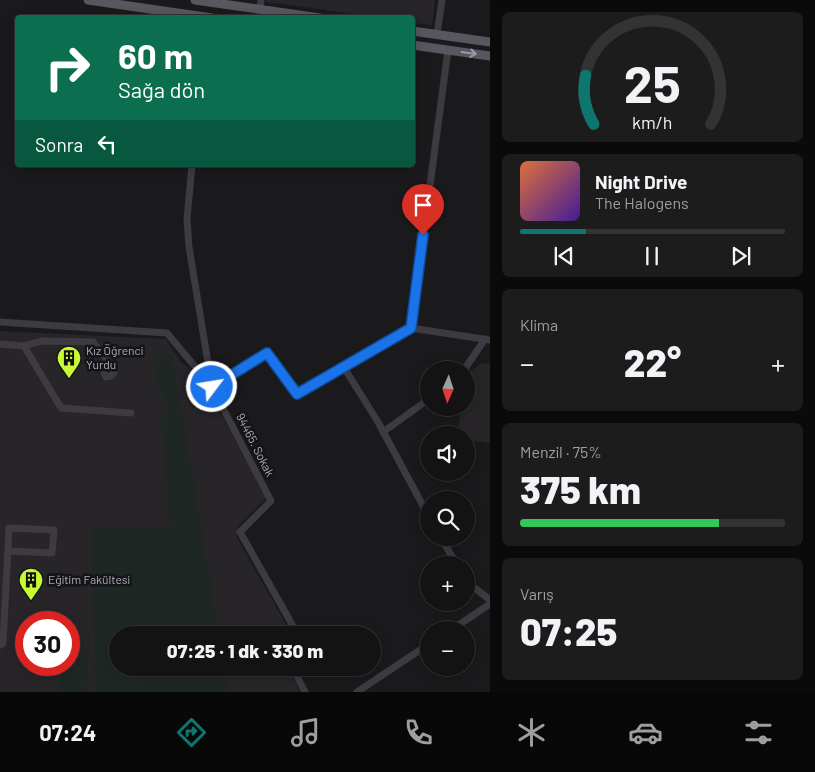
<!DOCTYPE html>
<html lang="tr">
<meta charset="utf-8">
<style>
body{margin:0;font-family:Barlow,sans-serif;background:#1d1c1d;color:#f1f3f6;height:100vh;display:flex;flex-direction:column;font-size:19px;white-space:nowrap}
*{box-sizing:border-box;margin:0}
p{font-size:16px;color:#9d9ea0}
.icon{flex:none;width:28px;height:28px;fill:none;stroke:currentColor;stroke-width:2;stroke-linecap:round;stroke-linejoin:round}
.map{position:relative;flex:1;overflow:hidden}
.panel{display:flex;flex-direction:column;gap:12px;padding:12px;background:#0b0a0b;width:325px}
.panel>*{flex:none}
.hud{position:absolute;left:15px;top:15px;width:400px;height:152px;border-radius:5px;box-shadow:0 2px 12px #0003,0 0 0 1px #333234;background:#0b6e4f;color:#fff;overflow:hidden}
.needle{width:32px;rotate:183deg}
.buttons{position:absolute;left:420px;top:361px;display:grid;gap:10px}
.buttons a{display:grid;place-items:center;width:55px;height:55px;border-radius:50%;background:#141314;box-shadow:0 2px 12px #0003,0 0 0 1px #333234;font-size:25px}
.speed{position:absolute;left:15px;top:611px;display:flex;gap:10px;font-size:25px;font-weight:700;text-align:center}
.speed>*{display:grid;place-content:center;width:65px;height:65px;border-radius:50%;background:#141314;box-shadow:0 2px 12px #0003,0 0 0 1px #333234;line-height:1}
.speed .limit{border:8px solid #d22;background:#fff;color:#111}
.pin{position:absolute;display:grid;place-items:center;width:42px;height:42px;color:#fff;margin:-51px -21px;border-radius:50% 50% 50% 0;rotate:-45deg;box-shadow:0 0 5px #0007}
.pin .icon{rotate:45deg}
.me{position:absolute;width:55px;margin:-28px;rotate:59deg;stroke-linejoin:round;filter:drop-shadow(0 0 4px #0008)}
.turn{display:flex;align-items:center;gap:18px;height:105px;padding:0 20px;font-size:22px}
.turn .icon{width:65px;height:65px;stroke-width:2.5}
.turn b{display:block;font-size:35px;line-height:42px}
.then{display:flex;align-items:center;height:48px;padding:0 20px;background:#0003;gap:10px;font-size:19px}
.big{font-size:38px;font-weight:800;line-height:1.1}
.panel .widget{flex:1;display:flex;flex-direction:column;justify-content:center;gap:8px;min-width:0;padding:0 18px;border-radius:8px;background:#1d1c1d}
.panel .dial{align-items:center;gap:0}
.dial svg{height:130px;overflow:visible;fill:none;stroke:#333234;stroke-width:7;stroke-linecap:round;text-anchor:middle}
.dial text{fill:#f1f3f6;stroke:none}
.song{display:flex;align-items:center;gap:15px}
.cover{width:60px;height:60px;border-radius:8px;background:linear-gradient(135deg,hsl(20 70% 55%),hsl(260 70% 35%))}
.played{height:5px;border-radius:2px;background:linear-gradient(90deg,#0f766e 25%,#333234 25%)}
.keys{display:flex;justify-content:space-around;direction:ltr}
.heat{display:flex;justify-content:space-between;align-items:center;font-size:28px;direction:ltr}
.charge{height:8px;border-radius:4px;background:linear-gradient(90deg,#34c759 75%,#333234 0)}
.trip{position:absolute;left:109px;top:626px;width:272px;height:50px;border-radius:25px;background:#141314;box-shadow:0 2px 12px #0003,0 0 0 1px #333234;font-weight:800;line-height:50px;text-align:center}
.menu{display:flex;height:80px;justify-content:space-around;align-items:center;background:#080808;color:#9d9ea0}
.menu .icon{width:35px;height:35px}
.menu .on{color:#0f766e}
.menu b{font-size:22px;color:#f1f3f6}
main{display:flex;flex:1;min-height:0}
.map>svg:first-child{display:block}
.built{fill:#272528;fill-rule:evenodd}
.green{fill:#1f2725}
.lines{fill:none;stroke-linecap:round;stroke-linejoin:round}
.minor{stroke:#3d3a41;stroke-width:7}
.major{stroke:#595660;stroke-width:9}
.oneway{stroke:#9e9aa9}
.route-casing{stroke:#114b97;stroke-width:12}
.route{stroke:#1a73e8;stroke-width:9}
.labels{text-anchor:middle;stroke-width:5;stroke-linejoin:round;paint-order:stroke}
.poi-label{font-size:12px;fill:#afabbb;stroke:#151416;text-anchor:start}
.street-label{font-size:12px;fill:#afabbb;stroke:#151416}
</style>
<main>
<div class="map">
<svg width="490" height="692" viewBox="0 0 490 692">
<rect width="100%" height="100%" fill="#1a191b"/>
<path class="built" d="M 267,0 L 435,0 L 432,25 L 413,23 L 412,18 L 376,17 L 266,2 Z
M 0,331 L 166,339 L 181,362 L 192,370 L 206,386 L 266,498 L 237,527 L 237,538 L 292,635 L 118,635 L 118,668 L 292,668 L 291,672 L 300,692 L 0,692 ZM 26,622 L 69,622 L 69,665 L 26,665 Z
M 482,363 L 490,364 L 490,443 L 466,440 L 466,435 L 457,435 L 461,408 L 466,408 L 466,375 Z"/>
<path class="green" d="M 152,353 L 172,354 L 219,635 L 118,635 L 118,668 L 224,668 L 228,692 L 95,692 L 91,529 L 170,527 L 161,418 L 170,406 L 157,383 Z
M 69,657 L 88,658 L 86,692 L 59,692 L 61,665 L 69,665 Z"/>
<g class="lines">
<path class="minor" d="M 260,9 L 261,0
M 437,34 L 442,0
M 192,165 L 187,219 L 189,247 L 212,387 L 267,353 L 297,393 L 411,328 L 490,340
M 0,322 L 167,333 L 212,387 L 271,501 L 240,532 L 298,635
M 411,328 L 448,50
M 0,344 L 24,346 L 61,408 L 131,413
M 24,346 L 41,341 L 93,342 L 113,368 L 114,373 L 111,376 L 106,377 L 104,373 L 104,369 L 109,366 L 113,368
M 343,366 L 378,422 L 429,517
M 464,370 L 485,339
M 383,432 L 429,399
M 441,538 L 457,565
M 466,581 L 490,600
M 451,630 L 490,604
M 0,645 L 3,643 L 9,528 L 54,530 L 52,553 L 9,551
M 296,668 L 295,672 L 305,692
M 357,692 L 429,644"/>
<path class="major" d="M 88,0 L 212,18
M 195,0 L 320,18
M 412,31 L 490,42
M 412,45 L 490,56"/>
</g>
<defs><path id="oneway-shaft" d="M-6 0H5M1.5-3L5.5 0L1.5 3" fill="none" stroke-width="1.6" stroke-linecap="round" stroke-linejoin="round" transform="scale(1.25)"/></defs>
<use class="oneway" href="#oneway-shaft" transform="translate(469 53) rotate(8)"/>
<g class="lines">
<defs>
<path id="route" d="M 212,387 L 267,353 L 297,394 L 411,328 L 423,235"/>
</defs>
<use href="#route" class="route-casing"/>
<use href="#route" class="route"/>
</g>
<defs>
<symbol id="building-pin" viewBox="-11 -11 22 30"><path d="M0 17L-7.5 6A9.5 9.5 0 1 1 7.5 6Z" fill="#c9f834" stroke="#151416"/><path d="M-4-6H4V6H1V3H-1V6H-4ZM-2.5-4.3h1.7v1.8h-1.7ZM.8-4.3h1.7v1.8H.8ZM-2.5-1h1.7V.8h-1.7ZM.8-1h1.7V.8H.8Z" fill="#111"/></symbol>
</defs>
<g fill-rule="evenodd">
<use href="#building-pin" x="55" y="344" width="28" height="38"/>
<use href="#building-pin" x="17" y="566" width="28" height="38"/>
</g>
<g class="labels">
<g class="poi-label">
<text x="86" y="355">Kız Öğrenci<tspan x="86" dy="14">Yurdu</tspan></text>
<text x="48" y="584">Eğitim Fakültesi</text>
</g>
<g class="street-label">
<text transform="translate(255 445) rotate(63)" y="4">94465. Sokak</text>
</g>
</g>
</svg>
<div class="buttons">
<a><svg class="needle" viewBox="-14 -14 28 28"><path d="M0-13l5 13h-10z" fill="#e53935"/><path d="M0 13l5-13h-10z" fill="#9d9ea0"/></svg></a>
<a><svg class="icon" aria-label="sound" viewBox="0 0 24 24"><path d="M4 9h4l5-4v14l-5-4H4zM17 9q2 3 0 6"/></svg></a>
<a><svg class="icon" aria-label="search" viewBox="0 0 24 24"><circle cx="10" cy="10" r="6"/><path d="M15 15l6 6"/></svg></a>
<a>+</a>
<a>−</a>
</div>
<div class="speed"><div class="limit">30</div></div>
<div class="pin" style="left:423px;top:235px;background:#d93025"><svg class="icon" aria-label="arrive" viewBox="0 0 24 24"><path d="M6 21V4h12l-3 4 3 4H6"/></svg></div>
<svg class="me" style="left:212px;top:387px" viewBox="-20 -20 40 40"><circle r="17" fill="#1a73e8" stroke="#fff" stroke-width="3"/><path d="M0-11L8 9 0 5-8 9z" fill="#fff"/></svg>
<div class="trip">07:25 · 1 dk · 330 m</div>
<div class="hud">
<div class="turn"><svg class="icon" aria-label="right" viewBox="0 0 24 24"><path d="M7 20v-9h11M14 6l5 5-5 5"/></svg><div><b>60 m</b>Sağa dön</div></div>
<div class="then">Sonra<svg class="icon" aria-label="left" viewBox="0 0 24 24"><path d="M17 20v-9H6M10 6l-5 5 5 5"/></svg></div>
</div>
</div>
<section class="panel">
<div class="widget dial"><svg viewBox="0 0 100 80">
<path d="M14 69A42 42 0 1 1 86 69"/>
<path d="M14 69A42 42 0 0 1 9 39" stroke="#0f766e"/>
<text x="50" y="56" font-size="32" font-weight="700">25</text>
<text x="50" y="72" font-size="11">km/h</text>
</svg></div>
<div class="widget">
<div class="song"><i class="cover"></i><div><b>Night Drive</b><p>The Halogens</p></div></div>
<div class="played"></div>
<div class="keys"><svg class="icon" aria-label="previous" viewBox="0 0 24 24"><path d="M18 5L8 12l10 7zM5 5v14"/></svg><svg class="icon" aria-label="pause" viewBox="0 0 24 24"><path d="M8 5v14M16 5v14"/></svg><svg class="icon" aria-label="next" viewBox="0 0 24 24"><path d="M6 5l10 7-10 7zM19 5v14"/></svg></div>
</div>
<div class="widget"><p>Klima</p>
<div class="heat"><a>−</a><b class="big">22°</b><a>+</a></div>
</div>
<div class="widget"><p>Menzil · 75%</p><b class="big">375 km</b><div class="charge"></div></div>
<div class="widget"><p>Varış</p><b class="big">07:25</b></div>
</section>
</main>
<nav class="menu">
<b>07:24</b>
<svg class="icon on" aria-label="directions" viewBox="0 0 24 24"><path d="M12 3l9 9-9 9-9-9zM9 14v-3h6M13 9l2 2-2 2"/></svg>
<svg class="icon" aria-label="music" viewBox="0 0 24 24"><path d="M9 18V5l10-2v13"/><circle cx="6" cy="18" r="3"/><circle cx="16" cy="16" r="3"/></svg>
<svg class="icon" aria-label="phone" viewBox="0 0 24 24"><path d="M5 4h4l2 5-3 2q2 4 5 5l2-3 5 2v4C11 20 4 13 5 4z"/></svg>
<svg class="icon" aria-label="climate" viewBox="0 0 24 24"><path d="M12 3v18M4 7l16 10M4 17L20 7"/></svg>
<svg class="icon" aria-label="car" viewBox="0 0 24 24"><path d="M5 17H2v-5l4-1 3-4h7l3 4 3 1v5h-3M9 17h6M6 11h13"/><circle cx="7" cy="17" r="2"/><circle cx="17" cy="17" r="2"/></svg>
<svg class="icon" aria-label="filters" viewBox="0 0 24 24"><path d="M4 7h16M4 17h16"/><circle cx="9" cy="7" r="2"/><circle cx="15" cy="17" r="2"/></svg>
</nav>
